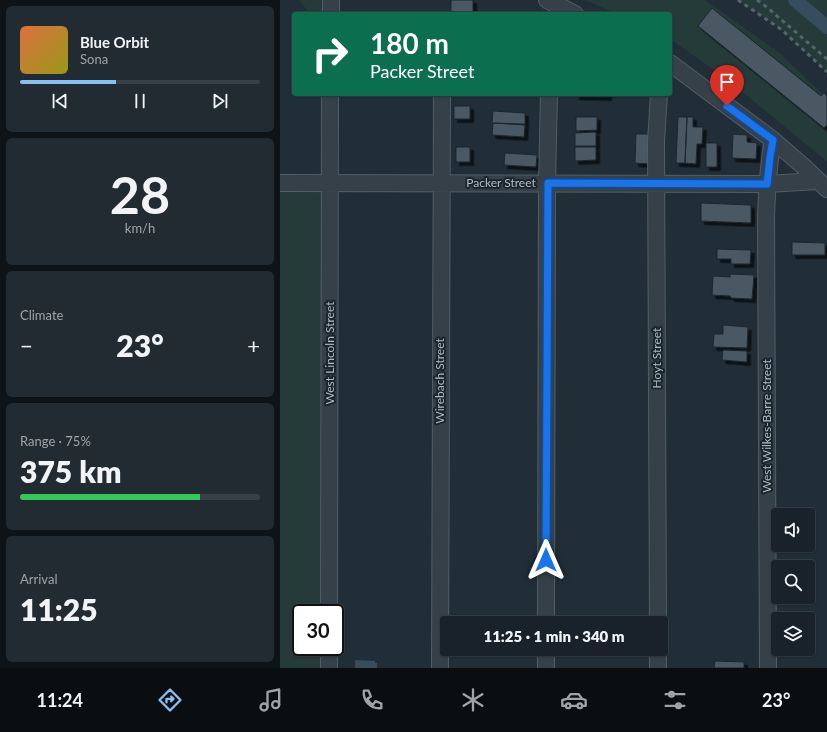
<!DOCTYPE html>
<meta charset="utf-8">
<style>
body{margin:0;font-family:Lato,sans-serif;background:#222a32;color:#f1f3f6;height:100vh;display:flex;flex-direction:column;font-size:15px;white-space:nowrap}
*{box-sizing:border-box;margin:0}
p{font-size:13px;color:#9fa4a8}
.icon{flex:none;width:22px;height:22px;fill:none;stroke:currentColor;stroke-width:2;stroke-linecap:round;stroke-linejoin:round}
.map{position:relative;flex:1;overflow:hidden}
.details{display:flex;flex-direction:column;gap:6px;padding:6px;background:#0e1317;width:280px}
.details>*{flex:none}
.top-card{position:absolute;left:12px;top:12px;width:380px;height:84px;border-radius:4px;box-shadow:0 1px 3px #0004,0 0 0 1px #373f47;background:#0b6e4f;color:#fff;overflow:hidden}
.tools{position:absolute;left:491px;top:508px;display:grid;gap:8px}
.tools a{display:grid;place-items:center;width:44px;height:44px;border-radius:4px;background:#19222a;box-shadow:0 1px 3px #0004,0 0 0 1px #373f47;font-size:20px}
.speed{position:absolute;left:12px;top:604px;display:flex;gap:8px;font-size:20px;font-weight:700;text-align:center}
.speed>*{display:grid;place-content:center;width:52px;height:52px;border-radius:50%;background:#19222a;box-shadow:0 1px 3px #0004,0 0 0 1px #373f47;line-height:1}
.speed .limit{border:2px solid #111;border-radius:6px;background:#fff;color:#111}
.pin{position:absolute;display:grid;place-items:center;width:34px;height:34px;color:#fff;margin:-41px -17px;border-radius:50% 50% 50% 0;rotate:-45deg;box-shadow:0 0 4px #0007}
.pin .icon{rotate:45deg}
.me{position:absolute;width:44px;margin:-22px;rotate:0deg;stroke-linejoin:round;filter:drop-shadow(0 0 3px #0008)}
.turn{display:flex;align-items:center;gap:14px;height:84px;padding:0 12px;font-size:18px}
.turn .icon{width:52px;height:52px;stroke-width:2.5}
.turn b{display:block;font-size:28px;line-height:34px}
.big{font-size:30px;font-weight:800;line-height:1.1}
.details .tile{flex:1;display:flex;flex-direction:column;justify-content:center;gap:6px;min-width:0;padding:0 14px;border-radius:6px;background:#222a32}
.details .dial{align-items:center;gap:0}
.dial b{font-size:52px;line-height:1}
.song{display:flex;align-items:center;gap:12px}
.cover{width:48px;height:48px;border-radius:6px;background:linear-gradient(135deg,hsl(20 70% 55%),hsl(60 70% 35%))}
.played{height:4px;border-radius:2px;background:linear-gradient(90deg,#85c0f4 40%,#373f47 40%)}
.keys{display:flex;justify-content:space-around;direction:ltr}
.heat{display:flex;justify-content:space-between;align-items:center;font-size:22px;direction:ltr}
.charge{height:6px;border-radius:3px;background:linear-gradient(90deg,#34c759 75%,#373f47 0)}
.trip{position:absolute;left:160px;top:616px;width:228px;height:40px;border-radius:4px;background:#19222a;box-shadow:0 1px 3px #0004,0 0 0 1px #373f47;font-weight:800;line-height:40px;text-align:center}
.tab-bar{display:flex;height:64px;justify-content:space-around;align-items:center;background:#0a0e11;color:#9fa4a8}
.tab-bar .icon{width:28px;height:28px}
.tab-bar .selected{color:#85c0f4}
.tab-bar b{font-size:18px;color:#f1f3f6}
main{display:flex;flex:1;min-height:0}
.map>svg:first-child{display:block}
.green{fill:#243b39}
.water{fill:#364d5e}
.lines{fill:none;stroke-linecap:round;stroke-linejoin:round}
.canal{stroke:#364d5e;stroke-width:14}
.building{fill:#4a5963;stroke:#1c272f;filter:url(#shadow)}
.minor-casing{stroke:#525e66;stroke-width:18}
.minor{stroke:#354048;stroke-width:16}
.rail{stroke:#57646f;stroke-width:3;stroke-dasharray:4 4;stroke-linecap:butt}
.route-casing{stroke:#114b97;stroke-width:10}
.route{stroke:#1a73e8;stroke-width:7}
.labels{text-anchor:middle;stroke-width:4;stroke-linejoin:round;paint-order:stroke}
.street-label{font-size:12px;fill:#afbbc4;stroke:#1a252d}
</style>
<main>
<section class="details">
<div class="tile">
<div class="song"><i class="cover"></i><div><b>Blue Orbit</b><p>Sona</p></div></div>
<div class="played"></div>
<div class="keys"><svg class="icon" aria-label="previous" viewBox="0 0 24 24"><path d="M18 5L8 12l10 7zM5 5v14"/></svg><svg class="icon" aria-label="pause" viewBox="0 0 24 24"><path d="M8 5v14M16 5v14"/></svg><svg class="icon" aria-label="next" viewBox="0 0 24 24"><path d="M6 5l10 7-10 7zM19 5v14"/></svg></div>
</div>
<div class="tile dial"><b>28</b><p>km/h</p></div>
<div class="tile"><p>Climate</p>
<div class="heat"><a>−</a><b class="big">23°</b><a>+</a></div>
</div>
<div class="tile"><p>Range · 75%</p><b class="big">375 km</b><div class="charge"></div></div>
<div class="tile"><p>Arrival</p><b class="big">11:25</b></div>
</section>
<div class="map">
<svg width="547" height="668" viewBox="0 0 547 668">
<defs>
<filter id="shadow"><feDropShadow dx="3.5" dy="3.5" stdDeviation="0" flood-color="#0009"/></filter>
</defs>
<rect width="100%" height="100%" fill="#212e38"/>
<path class="green" d="M 19,0 L 42,0 L 44,10 L 35,14 L 30,14 Z
M 305,0 L 425,0 L 498,52 L 547,98 L 547,162 L 538,154 L 444,77 L 390,39 L 390,14 L 338,14 Z
M 458,0 L 547,0 L 547,72 L 502,30 Z
M 0,190 L 45,190 L 42,613 L 21,613 L 21,647 L 41,647 L 41,668 L 0,668 Z"/>
<path class="water" d="M 75,660 L 95,661 L 95,663 L 97,663 L 97,668 L 75,668 Z"/>
<g class="lines">
<path class="canal" d="M 515,0 L 547,27"/>
</g>
<path class="building" d="M 171,0 L 193,0 L 193,14 L 171,14 Z
M 432,8 L 541,96 L 544,93 L 547,96 L 547,125 L 544,128 L 418,26 Z
M 296,94 L 328,94 L 328,97 L 296,96 Z
M 174,106 L 190,106 L 190,119 L 174,119 Z
M 213,111 L 245,113 L 245,124 L 212,123 Z
M 296,117 L 317,117 L 317,130 L 296,131 Z
M 398,117 L 407,117 L 405,163 L 396,163 Z
M 407,117 L 413,117 L 413,127 L 423,127 L 422,144 L 417,144 L 416,164 L 405,163 Z
M 213,123 L 245,125 L 244,137 L 212,135 Z
M 316,132 L 316,146 L 295,146 L 295,133 Z
M 356,134 L 371,134 L 370,164 L 355,163 Z
M 453,134 L 467,135 L 467,142 L 477,143 L 476,159 L 452,158 Z
M 426,143 L 437,143 L 437,167 L 426,167 Z
M 176,147 L 190,147 L 190,162 L 176,162 Z
M 295,147 L 316,147 L 316,160 L 295,161 Z
M 225,153 L 257,155 L 256,167 L 224,165 Z
M 421,203 L 471,205 L 471,223 L 421,221 Z
M 512,242 L 545,243 L 545,255 L 512,255 Z
M 437,249 L 471,250 L 470,264 L 451,264 L 451,259 L 437,259 Z
M 450,274 L 474,275 L 472,299 L 451,298 L 450,296 L 432,295 L 433,276 L 450,277 Z
M 443,325 L 468,327 L 467,348 L 433,347 L 434,334 L 443,334 Z
M 443,350 L 467,351 L 467,362 L 442,360 Z
M 435,661 L 464,662 L 464,668 L 434,668 Z"/>
<g class="lines">
<defs>
<path id="minor" d="M 267,0 L 295,14
M 51,14 L 51,0
M 390,63 L 493,140 L 523,166 L 547,189
M 0,183 L 487,184 L 538,181
M 49,613 L 50,94
M 266,623 L 267,183 L 269,94
M 378,623 L 376,141 L 379,94
M 378,649 L 378,668
M 49,668 L 49,647
M 160,668 L 162,94
M 266,668 L 266,649
M 488,668 L 486,216 C 487,190 488,165 493,140"/>
</defs>
<use href="#minor" class="minor-casing"/>
<use href="#minor" class="minor"/>
<path class="rail" d="M 458,0 L 502,30 L 547,72
M 477,0 L 483,4 L 547,59"/>
</g>
<g class="lines">
<defs>
<path id="route" d="M 266,560 L 268,183 L 487,184 L 490,157 L 493,140 L 447,106"/>
</defs>
<use href="#route" class="route-casing"/>
<use href="#route" class="route"/>
</g>
<g class="labels">
<g class="street-label">
<text x="221" y="187">Packer Street</text>
<text transform="translate(50 353) rotate(-90)" y="4">West Lincoln Street</text>
<text transform="translate(377 358) rotate(-90)" y="4">Hoyt Street</text>
<text transform="translate(160 381) rotate(-90)" y="4">Wirebach Street</text>
<text transform="translate(487 426) rotate(-90)" y="4">West Wilkes-Barre Street</text>
</g>
</g>
</svg>
<div class="tools">
<a><svg class="icon" aria-label="sound" viewBox="0 0 24 24"><path d="M4 9h4l5-4v14l-5-4H4zM17 9q2 3 0 6"/></svg></a>
<a><svg class="icon" aria-label="search" viewBox="0 0 24 24"><circle cx="10" cy="10" r="6"/><path d="M15 15l6 6"/></svg></a>
<a><svg class="icon" aria-label="layers" viewBox="0 0 24 24"><path d="M12 4l9 5-9 5-9-5zM3 14l9 5 9-5"/></svg></a>
</div>
<div class="speed"><div class="limit">30</div></div>
<div class="pin" style="left:447px;top:106px;background:#d93025"><svg class="icon" aria-label="arrive" viewBox="0 0 24 24"><path d="M6 21V4h12l-3 4 3 4H6"/></svg></div>
<svg class="me" style="left:266px;top:560px" viewBox="-20 -20 40 40"><path d="M0-17L14 15 0 8-14 15z" fill="#1a73e8" stroke="#fff" stroke-width="4"/></svg>
<div class="trip">11:25 · 1 min · 340 m</div>
<div class="top-card">
<div class="turn"><svg class="icon" aria-label="right" viewBox="0 0 24 24"><path d="M7 20v-9h11M14 6l5 5-5 5"/></svg><div><b>180 m</b>Packer Street</div></div>
</div>
</div>
</main>
<nav class="tab-bar">
<b>11:24</b>
<svg class="icon selected" aria-label="directions" viewBox="0 0 24 24"><path d="M12 3l9 9-9 9-9-9zM9 14v-3h6M13 9l2 2-2 2"/></svg>
<svg class="icon" aria-label="music" viewBox="0 0 24 24"><path d="M9 18V5l10-2v13"/><circle cx="6" cy="18" r="3"/><circle cx="16" cy="16" r="3"/></svg>
<svg class="icon" aria-label="phone" viewBox="0 0 24 24"><path d="M5 4h4l2 5-3 2q2 4 5 5l2-3 5 2v4C11 20 4 13 5 4z"/></svg>
<svg class="icon" aria-label="climate" viewBox="0 0 24 24"><path d="M12 3v18M4 7l16 10M4 17L20 7"/></svg>
<svg class="icon" aria-label="car" viewBox="0 0 24 24"><path d="M5 17H2v-5l4-1 3-4h7l3 4 3 1v5h-3M9 17h6M6 11h13"/><circle cx="7" cy="17" r="2"/><circle cx="17" cy="17" r="2"/></svg>
<svg class="icon" aria-label="filters" viewBox="0 0 24 24"><path d="M4 7h16M4 17h16"/><circle cx="9" cy="7" r="2"/><circle cx="15" cy="17" r="2"/></svg>
<b>23°</b>
</nav>
